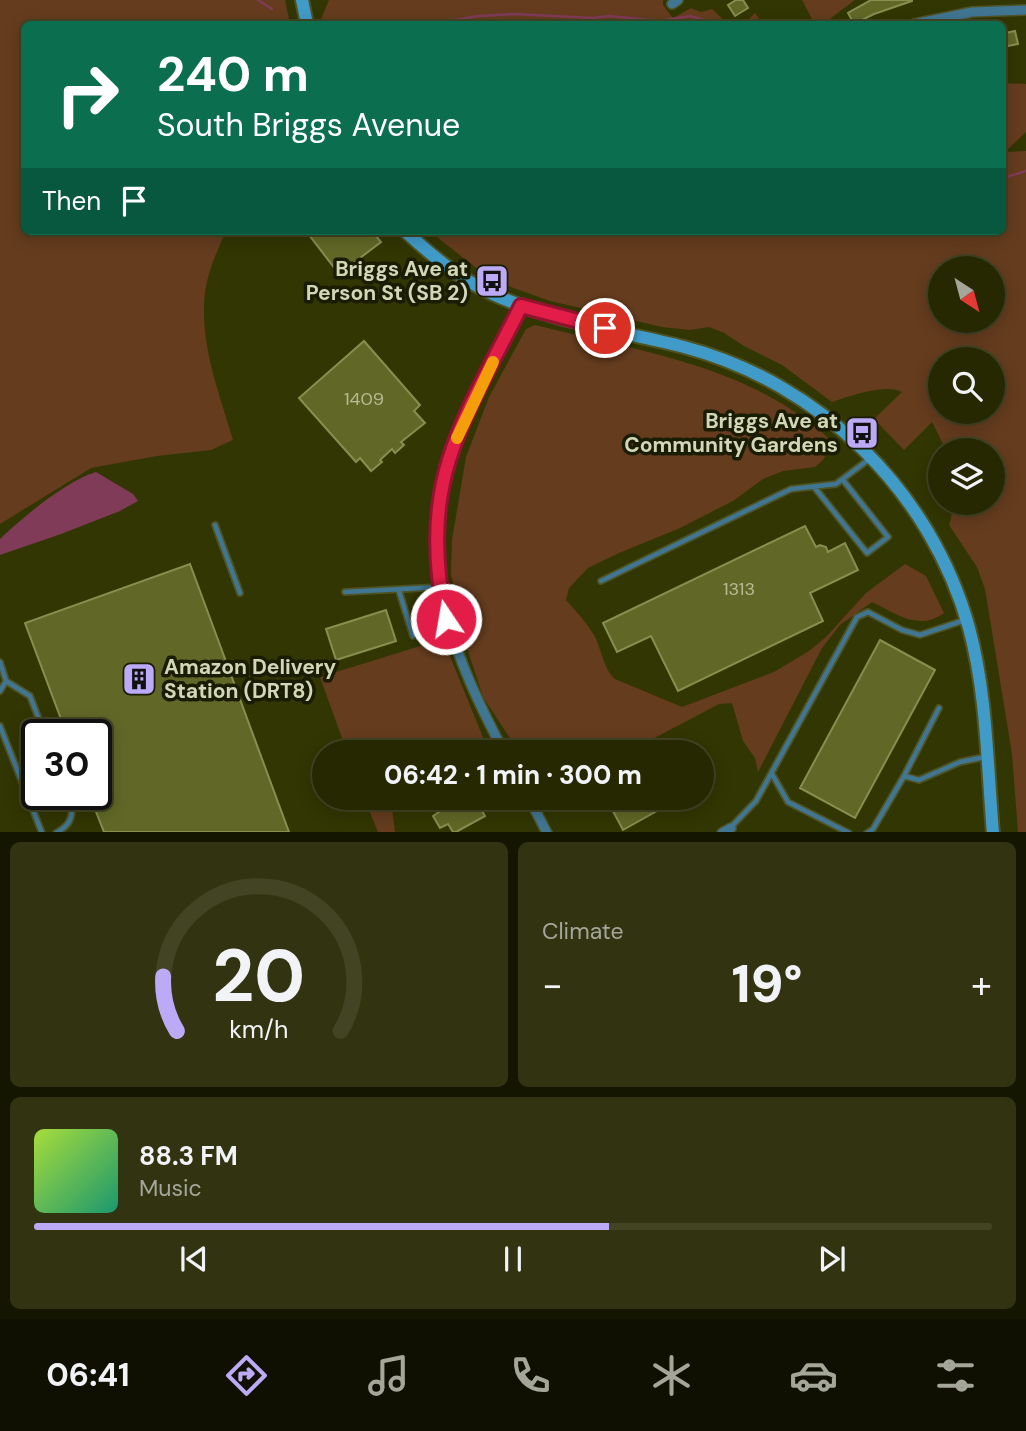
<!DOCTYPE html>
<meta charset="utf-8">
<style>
body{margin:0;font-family:"DM Sans",sans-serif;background:#323411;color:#f1f3f6;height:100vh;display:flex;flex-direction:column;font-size:26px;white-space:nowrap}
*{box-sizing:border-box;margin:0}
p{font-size:23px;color:#a4a699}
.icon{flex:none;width:38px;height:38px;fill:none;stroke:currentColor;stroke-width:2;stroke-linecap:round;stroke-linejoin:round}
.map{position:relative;height:832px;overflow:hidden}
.sheet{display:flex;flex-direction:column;gap:10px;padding:10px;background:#151601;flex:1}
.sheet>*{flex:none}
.hud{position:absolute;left:21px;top:21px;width:985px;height:214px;border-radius:10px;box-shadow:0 4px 18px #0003,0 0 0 2px #424424;background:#0b6e4f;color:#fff;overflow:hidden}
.needle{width:46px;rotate:144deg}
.buttons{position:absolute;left:928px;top:256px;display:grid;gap:14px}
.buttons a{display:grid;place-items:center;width:77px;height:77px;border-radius:50%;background:#262802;box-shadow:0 4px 18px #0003,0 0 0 2px #424424;font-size:35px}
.speed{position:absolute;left:21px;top:719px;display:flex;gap:14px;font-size:35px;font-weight:700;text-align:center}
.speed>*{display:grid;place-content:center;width:91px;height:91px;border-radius:50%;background:#262802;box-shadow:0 4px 18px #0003,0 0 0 2px #424424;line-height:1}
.speed .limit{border:4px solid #111;border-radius:10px;background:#fff;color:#111}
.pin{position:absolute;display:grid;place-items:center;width:60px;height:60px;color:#fff;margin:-30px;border:4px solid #fff;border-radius:50%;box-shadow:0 2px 7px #0007}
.me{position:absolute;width:77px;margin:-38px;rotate:348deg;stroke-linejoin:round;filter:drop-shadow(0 0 5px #0008)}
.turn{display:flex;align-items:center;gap:24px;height:147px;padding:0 21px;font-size:32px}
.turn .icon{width:91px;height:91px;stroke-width:2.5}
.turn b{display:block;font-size:49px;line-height:60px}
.then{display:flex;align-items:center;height:66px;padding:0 21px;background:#0003;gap:14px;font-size:26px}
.big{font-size:52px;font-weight:800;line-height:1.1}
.sheet .widget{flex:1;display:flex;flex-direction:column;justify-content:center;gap:10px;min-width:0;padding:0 24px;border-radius:10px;background:#323411}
.sheet .dial{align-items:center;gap:0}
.dial svg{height:182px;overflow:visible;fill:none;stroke:#424424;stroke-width:7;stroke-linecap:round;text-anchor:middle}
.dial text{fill:#f1f3f6;stroke:none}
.song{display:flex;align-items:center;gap:21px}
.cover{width:84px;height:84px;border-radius:10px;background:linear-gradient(135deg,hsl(80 70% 55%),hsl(160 70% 35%))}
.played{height:7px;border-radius:4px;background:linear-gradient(90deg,#bcaaf6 60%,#424424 60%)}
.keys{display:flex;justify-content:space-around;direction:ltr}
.heat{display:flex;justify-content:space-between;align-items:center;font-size:38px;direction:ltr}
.sheet .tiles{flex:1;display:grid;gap:10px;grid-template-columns:1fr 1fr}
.widget:last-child{grid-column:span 2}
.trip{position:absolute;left:312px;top:740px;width:402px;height:70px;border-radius:35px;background:#262802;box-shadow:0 4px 18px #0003,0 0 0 2px #424424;font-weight:800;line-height:70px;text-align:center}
.menu{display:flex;height:112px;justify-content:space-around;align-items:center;background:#0f1001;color:#a4a699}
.menu .icon{width:49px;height:49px}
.menu .selected{color:#bcaaf6}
.menu b{font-size:32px;color:#f1f3f6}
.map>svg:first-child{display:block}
.green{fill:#653c1e;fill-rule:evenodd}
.water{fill:#803b58}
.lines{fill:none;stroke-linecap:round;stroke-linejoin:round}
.stream{stroke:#803b58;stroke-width:2.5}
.building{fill:#616827;stroke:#878f4f;stroke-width:2}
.lane-casing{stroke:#4f5323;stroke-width:8}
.street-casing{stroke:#4f5323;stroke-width:12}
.secondary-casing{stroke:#4f5323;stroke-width:16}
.lane{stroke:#417693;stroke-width:4.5}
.street{stroke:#417693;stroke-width:9}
.secondary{stroke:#419bc9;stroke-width:12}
.route-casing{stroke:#92132f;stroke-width:18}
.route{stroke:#e11d48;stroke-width:12}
.slow{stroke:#f59e0b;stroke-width:12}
.labels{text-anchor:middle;stroke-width:7;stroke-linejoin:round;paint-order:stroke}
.number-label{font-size:18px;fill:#b6bb93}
.poi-label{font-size:21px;font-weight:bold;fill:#d2d7b7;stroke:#1a1c03;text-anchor:end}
</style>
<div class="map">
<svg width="1026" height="833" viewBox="0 0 1026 833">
<rect width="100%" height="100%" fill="#323602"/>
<path class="green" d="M 0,0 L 285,0 L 290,24 L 24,24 L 24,231 L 226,231 C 217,251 208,271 205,292 C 199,343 219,392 233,440 L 211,450 L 157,456 L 91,468 L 0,524 Z
M 329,0 L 663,0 L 663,5 L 673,18 L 691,8 L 701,12 L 712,9 L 727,23 L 745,23 L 755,13 L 763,24 L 322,24 L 321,19 Z
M 802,0 L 855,0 L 823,24 L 812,24 L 813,21 Z
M 1003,83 L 1026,84 L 1026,132 L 1005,152 L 1026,151 L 1026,833 L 1018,832 L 1012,754 L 985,589 L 977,567 L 949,525 L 955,502 L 992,502 L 992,450 L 946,450 L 932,422 L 904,450 L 874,419 L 902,392 C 887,383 849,396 832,402 L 782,365 L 744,346 L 724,333 L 709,327 L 690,330 L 662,327 L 550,301 L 511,287 L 475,267 L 429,231 L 1003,231 ZM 940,268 L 992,268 L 992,320 L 940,320 ZM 940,359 L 992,359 L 992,411 L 940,411 Z
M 535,325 C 623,347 732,363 806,420 C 817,428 827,433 831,446 L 823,460 L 815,467 L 783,471 L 763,479 L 733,501 L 678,529 L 619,553 L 588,568 L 569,588 L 566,600 C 576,611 586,622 594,635 C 602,650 603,668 615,679 L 682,707 L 774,672 L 809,651 L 826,637 L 866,593 L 905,564 L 926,576 L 944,613 C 918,632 896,613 872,602 L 840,625 L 822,648 L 758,772 L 755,758 L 743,741 L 732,703 L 719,704 L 628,752 L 519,752 L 483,697 L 469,654 L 451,574 L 452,540 L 466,457 L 489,397 L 526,329 Z
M 443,639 L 489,752 L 347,752 L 320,677 Z
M 364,798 L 404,798 L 392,808 L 395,832 L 378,832 Z"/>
<path class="water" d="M 96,472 L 133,494 L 138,501 L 120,511 L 61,534 L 0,555 L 0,539 C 23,517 66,481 96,472 Z"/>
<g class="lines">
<path class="stream" d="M 258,0 L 272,9
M 432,24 L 478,16 L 514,14 L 593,18 L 610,16 L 659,21 L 690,16 L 718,24
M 1003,178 L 1026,171"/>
</g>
<path class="building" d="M 736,0 L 743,0 L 748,8 L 735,16 L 728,5 Z
M 871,0 L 912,0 L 912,1 L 874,14 L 854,24 L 848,13 Z
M 1015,31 L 1018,44 L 1003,47 L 1005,33 Z
M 306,231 L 372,231 L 381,242 L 339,274 Z
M 364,341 L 420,405 L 414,411 L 425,423 L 401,442 L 404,445 L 395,453 L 392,449 L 380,460 L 382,462 L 371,471 L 360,458 L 356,462 L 299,398 Z
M 805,526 L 816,547 L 820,545 L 826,547 L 828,552 L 845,543 L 858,570 L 810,593 L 823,621 L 678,691 L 651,636 L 617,652 L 603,623 Z
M 190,564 L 289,832 L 104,832 L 89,794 L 96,794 L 96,735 L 67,735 L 25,623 Z
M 386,610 L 396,641 L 336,660 L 326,629 Z
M 880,640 L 935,670 L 855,818 L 800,788 Z
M 435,798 L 475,798 L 485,816 L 456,832 L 453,832 L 448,824 L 440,828 L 433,816 L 442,810 Z
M 606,798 L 680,798 L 623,830 Z"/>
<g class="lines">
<defs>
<path id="lane" d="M 815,488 L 867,553 L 888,537 L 843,480
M 215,525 L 240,593
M 601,581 L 791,489 L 836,484 L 868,460
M 399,591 L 413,636
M 345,592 L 440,587
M 0,662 L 6,681 L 0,691
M 6,681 L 30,696 L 45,735
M 0,726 L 42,833
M 772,774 L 788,802 L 849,833
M 904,776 L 939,708
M 731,827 L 756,801 L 857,617 L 868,612 L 902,630 L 920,635 L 965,620
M 56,833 C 73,824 75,812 68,794
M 867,833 L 873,829 L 904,776 L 919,780 L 960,762 L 985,757"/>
<path id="street" d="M 672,4 L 678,0
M 914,24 L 972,12 L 1026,10
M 504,752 C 455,659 416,568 449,461 C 465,408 497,355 521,306
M 529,798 L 547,833
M 722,833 L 731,828"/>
<path id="secondary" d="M 302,0 L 307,24
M 405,231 C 432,256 461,280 495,295 C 554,322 621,331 684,347 C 820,383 931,491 969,628 C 987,694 987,765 993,833"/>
</defs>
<use href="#lane" class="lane-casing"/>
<use href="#street" class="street-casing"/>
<use href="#secondary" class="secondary-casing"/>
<use href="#lane" class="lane"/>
<use href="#street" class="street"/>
<use href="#secondary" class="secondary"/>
</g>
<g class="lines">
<defs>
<path id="route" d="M 446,619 C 435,568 433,511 449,460 C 465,408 497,355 521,306 L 605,328"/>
</defs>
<use href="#route" class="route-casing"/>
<use href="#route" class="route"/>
<path class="slow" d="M 457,438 L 493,362"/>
</g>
<defs>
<symbol id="bus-square" viewBox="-11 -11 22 22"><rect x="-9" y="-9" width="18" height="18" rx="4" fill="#bcaaf6" stroke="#1a1c03"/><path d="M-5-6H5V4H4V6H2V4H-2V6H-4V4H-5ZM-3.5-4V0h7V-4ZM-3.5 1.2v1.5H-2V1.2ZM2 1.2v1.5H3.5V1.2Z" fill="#111"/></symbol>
<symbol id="building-square" viewBox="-11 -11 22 22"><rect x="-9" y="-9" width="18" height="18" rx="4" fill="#bcaaf6" stroke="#1a1c03"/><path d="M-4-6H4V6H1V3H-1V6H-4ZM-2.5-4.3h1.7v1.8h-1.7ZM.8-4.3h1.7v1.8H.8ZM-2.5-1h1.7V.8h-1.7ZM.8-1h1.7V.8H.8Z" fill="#111"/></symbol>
</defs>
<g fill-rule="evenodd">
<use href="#bus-square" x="473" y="262" width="38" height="38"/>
<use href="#bus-square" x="843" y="414" width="38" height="38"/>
<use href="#building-square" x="120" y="660" width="38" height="38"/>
</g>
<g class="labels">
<g class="number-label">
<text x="364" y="405">1409</text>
<text x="739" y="595">1313</text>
</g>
<g class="poi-label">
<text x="468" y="276">Briggs Ave at<tspan x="468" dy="24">Person St (SB 2)</tspan></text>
<text x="838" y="428">Briggs Ave at<tspan x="838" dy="24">Community Gardens</tspan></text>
<text x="164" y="674" text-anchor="start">Amazon Delivery<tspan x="164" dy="24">Station (DRT8)</tspan></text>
</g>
</g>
</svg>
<div class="buttons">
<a><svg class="needle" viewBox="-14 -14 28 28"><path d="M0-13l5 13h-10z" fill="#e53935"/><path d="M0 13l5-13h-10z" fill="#a4a699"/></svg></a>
<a><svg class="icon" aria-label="search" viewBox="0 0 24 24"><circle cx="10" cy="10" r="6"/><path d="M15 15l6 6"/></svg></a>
<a><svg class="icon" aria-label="layers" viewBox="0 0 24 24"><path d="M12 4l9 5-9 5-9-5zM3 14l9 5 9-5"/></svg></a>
</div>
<div class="speed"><div class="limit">30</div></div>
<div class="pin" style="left:605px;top:328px;background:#d93025"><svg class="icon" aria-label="arrive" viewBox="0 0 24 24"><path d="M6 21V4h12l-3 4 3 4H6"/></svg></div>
<svg class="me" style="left:446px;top:619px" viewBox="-20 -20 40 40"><circle r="17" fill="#e11d48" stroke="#fff" stroke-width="3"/><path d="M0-11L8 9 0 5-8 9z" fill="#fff"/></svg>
<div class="trip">06:42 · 1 min · 300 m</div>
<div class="hud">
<div class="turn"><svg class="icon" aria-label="right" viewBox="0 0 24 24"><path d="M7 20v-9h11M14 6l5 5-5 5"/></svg><div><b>240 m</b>South Briggs Avenue</div></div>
<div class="then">Then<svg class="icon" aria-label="arrive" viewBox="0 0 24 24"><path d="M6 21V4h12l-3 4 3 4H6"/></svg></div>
</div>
</div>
<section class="sheet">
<div class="tiles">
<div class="widget dial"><svg viewBox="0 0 100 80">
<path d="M14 69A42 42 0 1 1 86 69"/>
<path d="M14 69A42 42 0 0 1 8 45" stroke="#bcaaf6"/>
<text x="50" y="56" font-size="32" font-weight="700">20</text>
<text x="50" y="72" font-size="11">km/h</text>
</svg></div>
<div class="widget"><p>Climate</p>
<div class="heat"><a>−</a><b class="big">19°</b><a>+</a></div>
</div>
<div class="widget">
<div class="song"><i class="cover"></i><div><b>88.3 FM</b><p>Music</p></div></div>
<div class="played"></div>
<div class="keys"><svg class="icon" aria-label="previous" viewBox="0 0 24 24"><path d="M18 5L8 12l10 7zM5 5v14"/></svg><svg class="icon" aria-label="pause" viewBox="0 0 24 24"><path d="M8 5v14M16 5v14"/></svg><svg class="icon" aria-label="next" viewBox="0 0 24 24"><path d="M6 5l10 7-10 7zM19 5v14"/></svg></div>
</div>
</div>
</section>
<nav class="menu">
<b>06:41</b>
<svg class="icon selected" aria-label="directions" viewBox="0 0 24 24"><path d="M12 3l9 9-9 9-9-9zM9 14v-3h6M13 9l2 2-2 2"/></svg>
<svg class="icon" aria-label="music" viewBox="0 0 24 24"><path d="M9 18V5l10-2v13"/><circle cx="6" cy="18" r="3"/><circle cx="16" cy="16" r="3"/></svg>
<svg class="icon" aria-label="phone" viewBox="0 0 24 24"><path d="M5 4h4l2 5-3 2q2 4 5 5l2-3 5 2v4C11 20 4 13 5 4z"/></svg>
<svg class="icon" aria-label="climate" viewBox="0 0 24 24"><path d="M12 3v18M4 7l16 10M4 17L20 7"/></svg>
<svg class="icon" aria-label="car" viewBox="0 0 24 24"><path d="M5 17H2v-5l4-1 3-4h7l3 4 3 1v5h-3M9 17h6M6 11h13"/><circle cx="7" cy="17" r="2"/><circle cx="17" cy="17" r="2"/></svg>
<svg class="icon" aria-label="filters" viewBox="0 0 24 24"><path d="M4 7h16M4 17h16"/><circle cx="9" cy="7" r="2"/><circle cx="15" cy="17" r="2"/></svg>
</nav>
